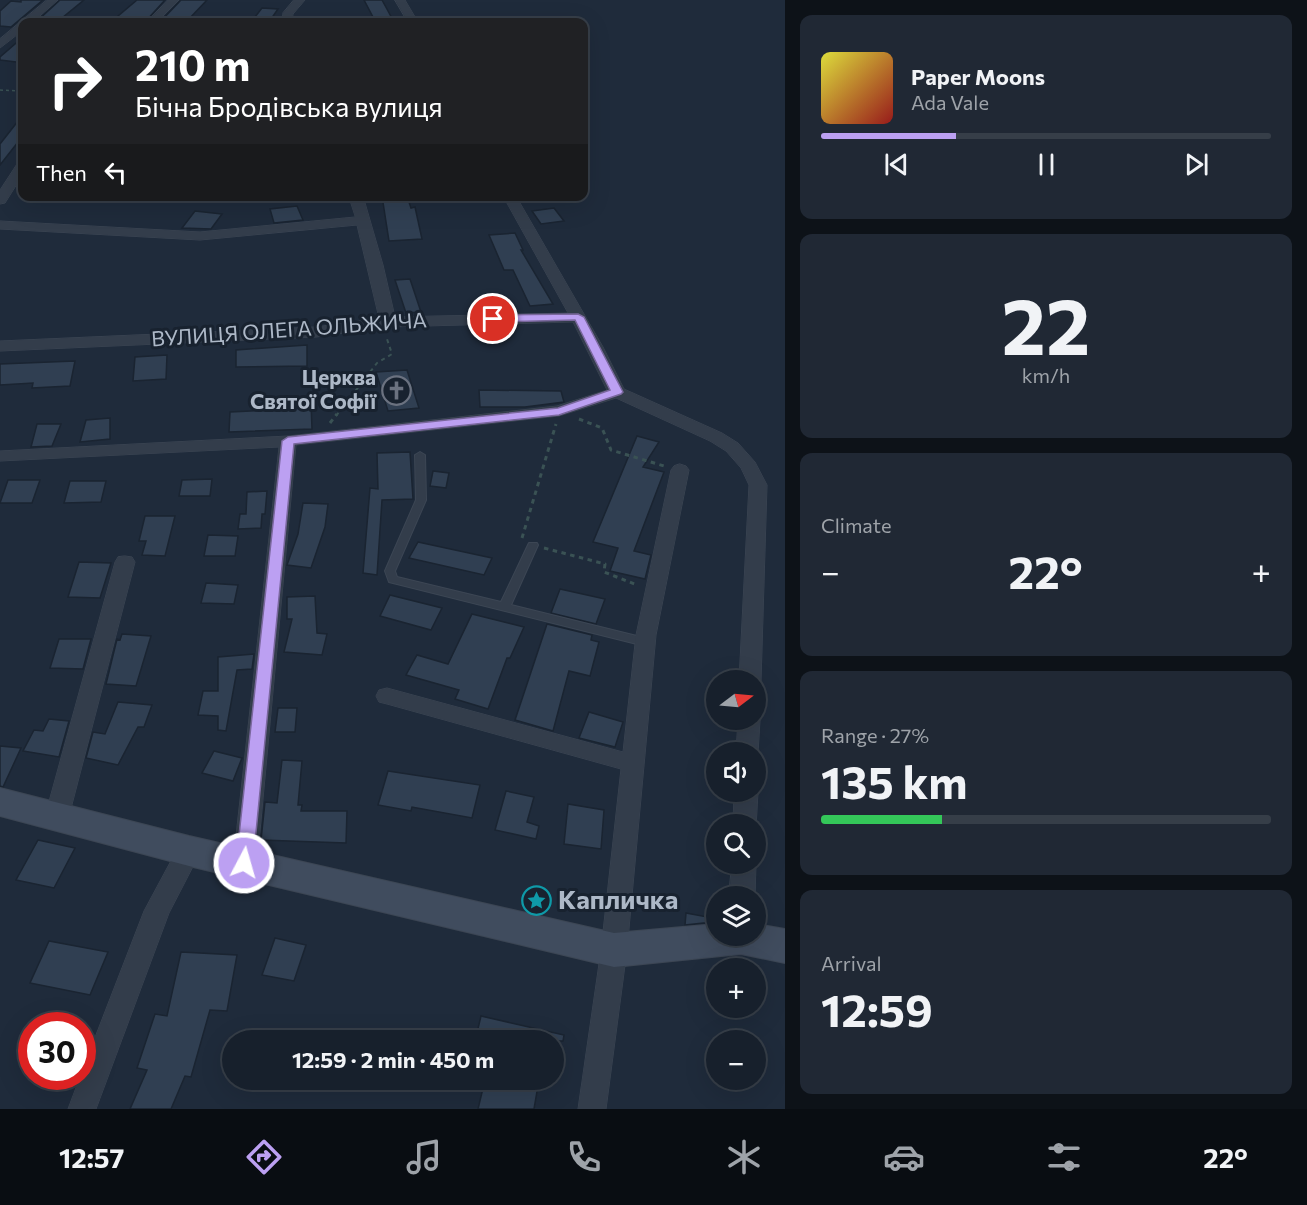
<!DOCTYPE html>
<meta charset="utf-8">
<style>
body{margin:0;font-family:Commissioner,sans-serif;background:#202834;color:#f1f3f6;height:100vh;display:flex;flex-direction:column;font-size:22px;white-space:nowrap}
*{box-sizing:border-box;margin:0}
p{font-size:20px;color:#9ea3a9}
.icon{flex:none;width:33px;height:33px;fill:none;stroke:currentColor;stroke-width:2;stroke-linecap:round;stroke-linejoin:round}
.map{position:relative;flex:1;overflow:hidden}
.details{display:flex;flex-direction:column;gap:15px;padding:15px;background:#0d1218;width:522px}
.details>*{flex:none}
.top-card{position:absolute;left:18px;top:18px;width:570px;height:183px;border-radius:12px;box-shadow:0 6px 24px #0002,0 0 0 2px #363e48;background:#202124;color:#fff;overflow:hidden}
.needle{width:39px;rotate:74deg}
.controls{position:absolute;left:706px;top:670px;display:grid;gap:12px}
.controls a{display:grid;place-items:center;width:60px;height:60px;border-radius:50%;background:#17202c;box-shadow:0 6px 24px #0002,0 0 0 2px #363e48;font-size:30px}
.speed{position:absolute;left:18px;top:1012px;display:flex;gap:12px;font-size:30px;font-weight:700;text-align:center}
.speed>*{display:grid;place-content:center;width:78px;height:78px;border-radius:50%;background:#17202c;box-shadow:0 6px 24px #0002,0 0 0 2px #363e48;line-height:1}
.speed .limit{border:9px solid #d22;background:#fff;color:#111}
.pin{position:absolute;display:grid;place-items:center;width:51px;height:51px;color:#fff;margin:-26px;border:3px solid #fff;border-radius:50%;box-shadow:0 2px 6px #0007}
.me{position:absolute;width:66px;margin:-33px;rotate:6deg;stroke-linejoin:round;filter:drop-shadow(0 0 4px #0008)}
.turn{display:flex;align-items:center;gap:21px;height:126px;padding:0 18px;font-size:27px}
.turn .icon{width:78px;height:78px;stroke-width:2.5}
.turn b{display:block;font-size:42px;line-height:51px}
.then{display:flex;align-items:center;height:57px;padding:0 18px;background:#0003;gap:12px;font-size:22px}
.big{font-size:45px;font-weight:700;line-height:1.1}
.details .tile{flex:1;display:flex;flex-direction:column;justify-content:center;gap:9px;min-width:0;padding:0 21px;border-radius:12px;background:#202834}
.details .dial{align-items:center;gap:0}
.dial b{font-size:78px;line-height:1}
.song{display:flex;align-items:center;gap:18px}
.cover{width:72px;height:72px;border-radius:9px;background:linear-gradient(135deg,hsl(60 70% 55%),hsl(0 70% 35%))}
.played{height:6px;border-radius:3px;background:linear-gradient(90deg,#bca0f2 30%,#363e48 30%)}
.keys{display:flex;justify-content:space-around;direction:ltr}
.heat{display:flex;justify-content:space-between;align-items:center;font-size:33px;direction:ltr}
.charge{height:9px;border-radius:4px;background:linear-gradient(90deg,#34c759 27%,#363e48 0)}
.trip{position:absolute;left:222px;top:1030px;width:342px;height:60px;border-radius:30px;background:#17202c;box-shadow:0 6px 24px #0002,0 0 0 2px #363e48;font-weight:700;line-height:60px;text-align:center}
.menu{display:flex;height:96px;justify-content:space-around;align-items:center;background:#090d12;color:#9ea3a9}
.menu .icon{width:42px;height:42px}
.menu .current{color:#bca0f2}
.menu b{font-size:27px;color:#f1f3f6}
main{display:flex;flex:1;min-height:0}
.map>svg:first-child{display:block}
.building{fill:#303f52;stroke:#1a2431;stroke-width:1.5}
.lines{fill:none;stroke-linecap:round;stroke-linejoin:round}
.lane-casing{stroke:#3c4654;stroke-width:2}
.street-casing{stroke:#3c4654;stroke-width:1}
.secondary-casing{stroke:#3c4654;stroke-width:2}
.path-far2{stroke:#3a5254;stroke-width:1.5;stroke-dasharray:3 3;stroke-linecap:butt}
.path-far1{stroke:#3a5254;stroke-width:2;stroke-dasharray:4 4;stroke-linecap:butt}
.path{stroke:#3a5254;stroke-width:3;stroke-dasharray:4.5 4.5;stroke-linecap:butt}
.lane{fill:#333d4b;fill-rule:evenodd}
.street{fill:#333d4b;fill-rule:evenodd}
.secondary{fill:#404c5e;fill-rule:evenodd}
.route{fill:#bca0f2;stroke:#7a689d;stroke-width:1.5}
.labels{text-anchor:middle;stroke-width:6;stroke-linejoin:round;paint-order:stroke}
.street-label{font-size:21px;fill:#adb8c7;stroke:#18222f}
.poi-label{font-size:21px;font-weight:bold;fill:#adb8c7;stroke:#18222f;text-anchor:end}
.near-poi-label{font-size:26px;font-weight:bold;fill:#adb8c7;stroke:#18222f;text-anchor:start}
</style>
<main>
<div class="map">
<svg width="785" height="1109" viewBox="0 0 785 1109">
<rect width="100%" height="100%" fill="#1f2b3b"/>
<path class="building" d="M 21,0 L 43,0 L 11,27 L 0,26 L 0,11 L 11,1 L 21,2 Z
M 60,0 L 84,0 L 57,22 L 36,22 Z
M 137,0 L 165,0 L 145,22 L 111,22 Z
M 181,0 L 207,0 L 187,21 L 171,20 L 168,22 L 160,22 Z
M 364,0 L 382,0 L 394,22 L 379,22 L 373,17 Z
M 262,8 L 278,9 L 269,22 L 251,22 Z
M 22,38 L 22,56 L 16,62 L 0,60 L 0,57 Z
M 22,116 L 22,137 L 0,165 L 0,144 Z
M 382,196 L 407,196 L 411,208 L 415,207 L 422,239 L 389,241 Z
M 297,206 L 303,220 L 274,223 L 270,209 Z
M 554,208 L 564,221 L 541,224 L 532,211 Z
M 195,211 L 222,214 L 211,229 L 182,228 Z
M 515,233 L 523,250 L 521,250 L 553,304 L 530,306 L 513,270 L 504,270 L 489,235 Z
M 410,279 L 421,312 L 406,313 L 395,280 Z
M 307,345 L 307,366 L 236,367 L 236,350 Z
M 167,355 L 166,379 L 133,381 L 135,357 Z
M 75,361 L 70,386 L 32,388 L 33,383 L 0,385 L 0,364 Z
M 407,370 L 419,408 L 388,411 L 376,372 Z
M 479,390 L 561,391 L 564,402 L 525,407 L 480,407 Z
M 311,403 L 312,429 L 229,432 L 230,412 L 274,410 L 274,404 Z
M 110,418 L 110,439 L 80,442 L 86,420 Z
M 37,424 L 61,424 L 52,446 L 31,447 Z
M 637,436 L 659,442 L 643,467 L 664,472 L 634,551 L 651,555 L 645,579 L 610,571 L 618,548 L 593,542 Z
M 410,452 L 413,499 L 382,500 L 377,575 L 363,573 L 370,488 L 378,489 L 377,453 Z
M 433,471 L 449,473 L 446,488 L 430,486 Z
M 212,479 L 210,496 L 179,496 L 182,480 Z
M 8,480 L 40,480 L 32,503 L 0,503 Z
M 70,481 L 106,481 L 101,502 L 64,503 Z
M 267,491 L 265,514 L 262,514 L 261,528 L 238,529 L 240,514 L 246,514 L 247,492 Z
M 303,503 L 328,504 L 325,527 L 311,568 L 287,565 L 298,534 Z
M 145,516 L 175,516 L 165,556 L 142,555 L 146,541 L 139,541 Z
M 208,535 L 238,536 L 235,556 L 204,556 Z
M 418,542 L 492,558 L 484,575 L 409,558 Z
M 79,562 L 111,563 L 100,598 L 68,597 Z
M 206,583 L 238,585 L 234,604 L 201,603 Z
M 560,589 L 605,599 L 596,624 L 551,613 Z
M 390,595 L 442,608 L 431,630 L 380,616 Z
M 315,596 L 317,633 L 327,634 L 322,655 L 284,652 L 292,619 L 287,619 L 287,597 Z
M 472,614 L 524,627 L 510,658 L 507,658 L 488,709 L 455,699 L 459,690 L 406,675 L 417,655 L 448,664 Z
M 547,624 L 592,635 L 591,640 L 599,642 L 590,676 L 569,671 L 553,731 L 515,720 Z
M 122,634 L 151,636 L 136,686 L 106,684 L 117,639 L 120,640 Z
M 59,639 L 91,639 L 83,669 L 50,668 Z
M 254,654 L 252,669 L 237,670 L 226,731 L 218,730 L 218,716 L 198,715 L 203,691 L 218,691 L 218,657 Z
M 118,702 L 152,705 L 144,727 L 138,727 L 118,765 L 86,758 L 93,732 L 105,734 Z
M 278,708 L 297,708 L 295,732 L 275,732 Z
M 589,712 L 623,722 L 615,747 L 579,738 Z
M 49,719 L 69,721 L 59,757 L 23,751 L 34,730 L 43,731 Z
M 0,746 L 21,748 L 3,787 L 0,786 Z
M 214,751 L 242,758 L 233,781 L 202,773 Z
M 282,760 L 302,761 L 298,805 L 302,805 L 301,811 L 347,811 L 346,843 L 261,840 L 265,802 L 277,803 Z
M 388,771 L 480,785 L 472,818 L 412,807 L 411,811 L 378,805 Z
M 506,791 L 534,797 L 527,822 L 539,826 L 536,839 L 495,830 Z
M 568,804 L 604,810 L 601,849 L 564,844 Z
M 38,840 L 75,848 L 54,888 L 16,880 Z
M 686,913 L 713,918 L 713,922 L 685,925 Z
M 275,938 L 306,945 L 294,981 L 262,975 Z
M 49,941 L 108,952 L 90,995 L 30,983 Z
M 181,952 L 237,955 L 227,1011 L 210,1010 L 191,1077 L 185,1076 L 171,1109 L 130,1109 L 147,1070 L 137,1068 L 155,1014 L 167,1016 Z
M 481,1016 L 564,1035 L 563,1041 L 475,1041 Z
M 485,1080 L 539,1080 L 534,1109 L 478,1109 Z"/>
<g class="lines">
<defs>
<path id="lane" d="M 420,452 L 425,455 L 426,500 L 395,571 L 397,577 L 501,602 L 528,545 L 529,543 L 537,543 L 538,545 L 511,605 L 645,638 L 649,639 L 651,642 L 649,645 L 645,646 L 389,582 L 385,571 L 416,500 L 415,455 Z"/>
<path id="street" d="M 47,0 L 58,0 L 33,22 L 22,22 L 22,31 L 0,48 L 0,39 Z
M 168,0 L 179,0 L 157,22 L 147,22 Z
M 294,0 L 305,0 L 293,14 L 292,22 L 282,22 L 283,13 Z
M 395,0 L 405,0 L 418,22 L 408,22 Z
M 22,163 L 22,176 L 5,203 L 0,204 L 0,190 L 17,164 Z
M 349,196 L 363,196 L 383,265 L 395,317 L 568,313 L 503,196 L 516,196 L 603,347 L 624,389 L 722,433 L 738,443 L 755,462 L 767,485 L 761,681 L 756,687 L 756,681 L 739,681 L 749,485 L 741,468 L 726,451 L 710,441 L 616,398 L 559,416 L 296,445 L 257,863 L 254,870 L 245,873 L 236,870 L 233,863 L 279,447 L 0,461 L 0,451 L 288,436 L 557,406 L 607,390 L 573,322 L 388,327 L 316,337 L 0,351 L 0,341 L 316,327 L 379,318 L 357,225 L 200,240 L 0,229 L 0,221 L 200,232 L 355,217 Z
M 680,464 L 686,466 L 689,470 L 656,635 L 627,950 L 606,1109 L 578,1109 L 601,950 L 621,769 L 387,704 L 379,702 L 376,696 L 379,690 L 387,688 L 623,752 L 636,635 L 671,470 L 674,466 Z
M 125,556 L 132,557 L 135,562 L 69,816 L 65,823 L 57,826 L 49,823 L 45,816 L 115,562 L 118,557 Z
M 756,714 L 760,720 L 758,753 L 756,757 L 756,753 L 736,753 L 738,720 L 756,720 Z
M 756,789 L 758,792 L 756,827 L 756,825 L 733,825 L 734,792 L 756,792 Z
M 189,841 L 198,844 L 201,851 L 169,913 L 96,1109 L 68,1109 L 80,1077 L 82,1077 L 82,1071 L 144,911 L 180,844 Z
M 732,864 L 756,863 L 755,897 L 729,897 Z"/>
<path id="secondary" d="M 0,788 L 189,836 L 614,933 L 717,924 L 717,936 L 756,936 L 756,924 L 785,929 L 785,963 L 741,954 L 614,967 L 189,866 L 0,816 Z"/>
</defs>
<use href="#lane" class="lane-casing"/>
<use href="#street" class="street-casing"/>
<use href="#secondary" class="secondary-casing"/>
<path class="path-far2" d="M 0,90 L 22,91"/>
<path class="path-far1" d="M 336,416 L 377,363 L 392,354 L 386,336"/>
<path class="path" d="M 579,419 L 602,428 L 611,450 L 664,466
M 330,423 L 337,414
M 522,538 L 556,424
M 544,548 L 605,564 L 604,572 L 637,585"/>
<use href="#lane" class="lane"/>
<use href="#street" class="street"/>
<use href="#secondary" class="secondary"/>
</g>
<path class="route" d="M 578,314 L 584,317 L 623,392 L 621,394 L 559,415 L 294,444 L 253,863 L 251,868 L 244,870 L 238,868 L 236,863 L 282,441 L 288,437 L 558,408 L 610,390 L 575,320 L 493,322 L 487,319 L 493,315 Z"/>
<defs>
<symbol id="church-ring" viewBox="-11 -11 22 22"><circle r="9.5" fill="#18222f" stroke="#6b7280" stroke-width="1.5"/><path d="M-1.2-6h2.4v3.5h3.3v2.4h-3.3V6h-2.4V-.1h-3.3v-2.4h3.3Z" fill="#6b7280"/></symbol>
<symbol id="sight-ring" viewBox="-11 -11 22 22"><circle r="9.5" fill="#18222f" stroke="#0f9aa8" stroke-width="1.5"/><path d="M0-6L1.8-2.2L6-1.7L2.9 1.2L3.7 5.4L0 3.3L-3.7 5.4L-2.9 1.2L-6-1.7L-1.8-2.2Z" fill="#0f9aa8"/></symbol>
</defs>
<g fill-rule="evenodd">
<use href="#church-ring" x="380" y="374" width="33" height="33"/>
<use href="#sight-ring" x="520" y="884" width="33" height="33"/>
</g>
<g class="labels">
<g class="street-label">
<text transform="translate(289 330) rotate(-4)" y="7">ВУЛИЦЯ ОЛЕГА ОЛЬЖИЧА</text>
</g>
<g class="poi-label">
<text x="376" y="385">Церква<tspan x="376" dy="24">Святої Софії</tspan></text>
</g>
<g class="near-poi-label">
<text x="558" y="909">Капличка</text>
</g>
</g>
</svg>
<div class="controls">
<a><svg class="needle" viewBox="-14 -14 28 28"><path d="M0-13l5 13h-10z" fill="#e53935"/><path d="M0 13l5-13h-10z" fill="#9ea3a9"/></svg></a>
<a><svg class="icon" aria-label="sound" viewBox="0 0 24 24"><path d="M4 9h4l5-4v14l-5-4H4zM17 9q2 3 0 6"/></svg></a>
<a><svg class="icon" aria-label="search" viewBox="0 0 24 24"><circle cx="10" cy="10" r="6"/><path d="M15 15l6 6"/></svg></a>
<a><svg class="icon" aria-label="layers" viewBox="0 0 24 24"><path d="M12 4l9 5-9 5-9-5zM3 14l9 5 9-5"/></svg></a>
<a>+</a>
<a>−</a>
</div>
<div class="speed"><div class="limit">30</div></div>
<div class="pin" style="left:493px;top:319px;background:#d93025"><svg class="icon" aria-label="arrive" viewBox="0 0 24 24"><path d="M6 21V4h12l-3 4 3 4H6"/></svg></div>
<svg class="me" style="left:244px;top:863px" viewBox="-20 -20 40 40"><circle r="17" fill="#bca0f2" stroke="#fff" stroke-width="3"/><path d="M0-11L8 9 0 5-8 9z" fill="#fff"/></svg>
<div class="trip">12:59 · 2 min · 450 m</div>
<div class="top-card">
<div class="turn"><svg class="icon" aria-label="right" viewBox="0 0 24 24"><path d="M7 20v-9h11M14 6l5 5-5 5"/></svg><div><b>210 m</b>Бічна Бродівська вулиця</div></div>
<div class="then">Then<svg class="icon" aria-label="left" viewBox="0 0 24 24"><path d="M17 20v-9H6M10 6l-5 5 5 5"/></svg></div>
</div>
</div>
<section class="details">
<div class="tile">
<div class="song"><i class="cover"></i><div><b>Paper Moons</b><p>Ada Vale</p></div></div>
<div class="played"></div>
<div class="keys"><svg class="icon" aria-label="previous" viewBox="0 0 24 24"><path d="M18 5L8 12l10 7zM5 5v14"/></svg><svg class="icon" aria-label="pause" viewBox="0 0 24 24"><path d="M8 5v14M16 5v14"/></svg><svg class="icon" aria-label="next" viewBox="0 0 24 24"><path d="M6 5l10 7-10 7zM19 5v14"/></svg></div>
</div>
<div class="tile dial"><b>22</b><p>km/h</p></div>
<div class="tile"><p>Climate</p>
<div class="heat"><a>−</a><b class="big">22°</b><a>+</a></div>
</div>
<div class="tile"><p>Range · 27%</p><b class="big">135 km</b><div class="charge"></div></div>
<div class="tile"><p>Arrival</p><b class="big">12:59</b></div>
</section>
</main>
<nav class="menu">
<b>12:57</b>
<svg class="icon current" aria-label="directions" viewBox="0 0 24 24"><path d="M12 3l9 9-9 9-9-9zM9 14v-3h6M13 9l2 2-2 2"/></svg>
<svg class="icon" aria-label="music" viewBox="0 0 24 24"><path d="M9 18V5l10-2v13"/><circle cx="6" cy="18" r="3"/><circle cx="16" cy="16" r="3"/></svg>
<svg class="icon" aria-label="phone" viewBox="0 0 24 24"><path d="M5 4h4l2 5-3 2q2 4 5 5l2-3 5 2v4C11 20 4 13 5 4z"/></svg>
<svg class="icon" aria-label="climate" viewBox="0 0 24 24"><path d="M12 3v18M4 7l16 10M4 17L20 7"/></svg>
<svg class="icon" aria-label="car" viewBox="0 0 24 24"><path d="M5 17H2v-5l4-1 3-4h7l3 4 3 1v5h-3M9 17h6M6 11h13"/><circle cx="7" cy="17" r="2"/><circle cx="17" cy="17" r="2"/></svg>
<svg class="icon" aria-label="filters" viewBox="0 0 24 24"><path d="M4 7h16M4 17h16"/><circle cx="9" cy="7" r="2"/><circle cx="15" cy="17" r="2"/></svg>
<b>22°</b>
</nav>
